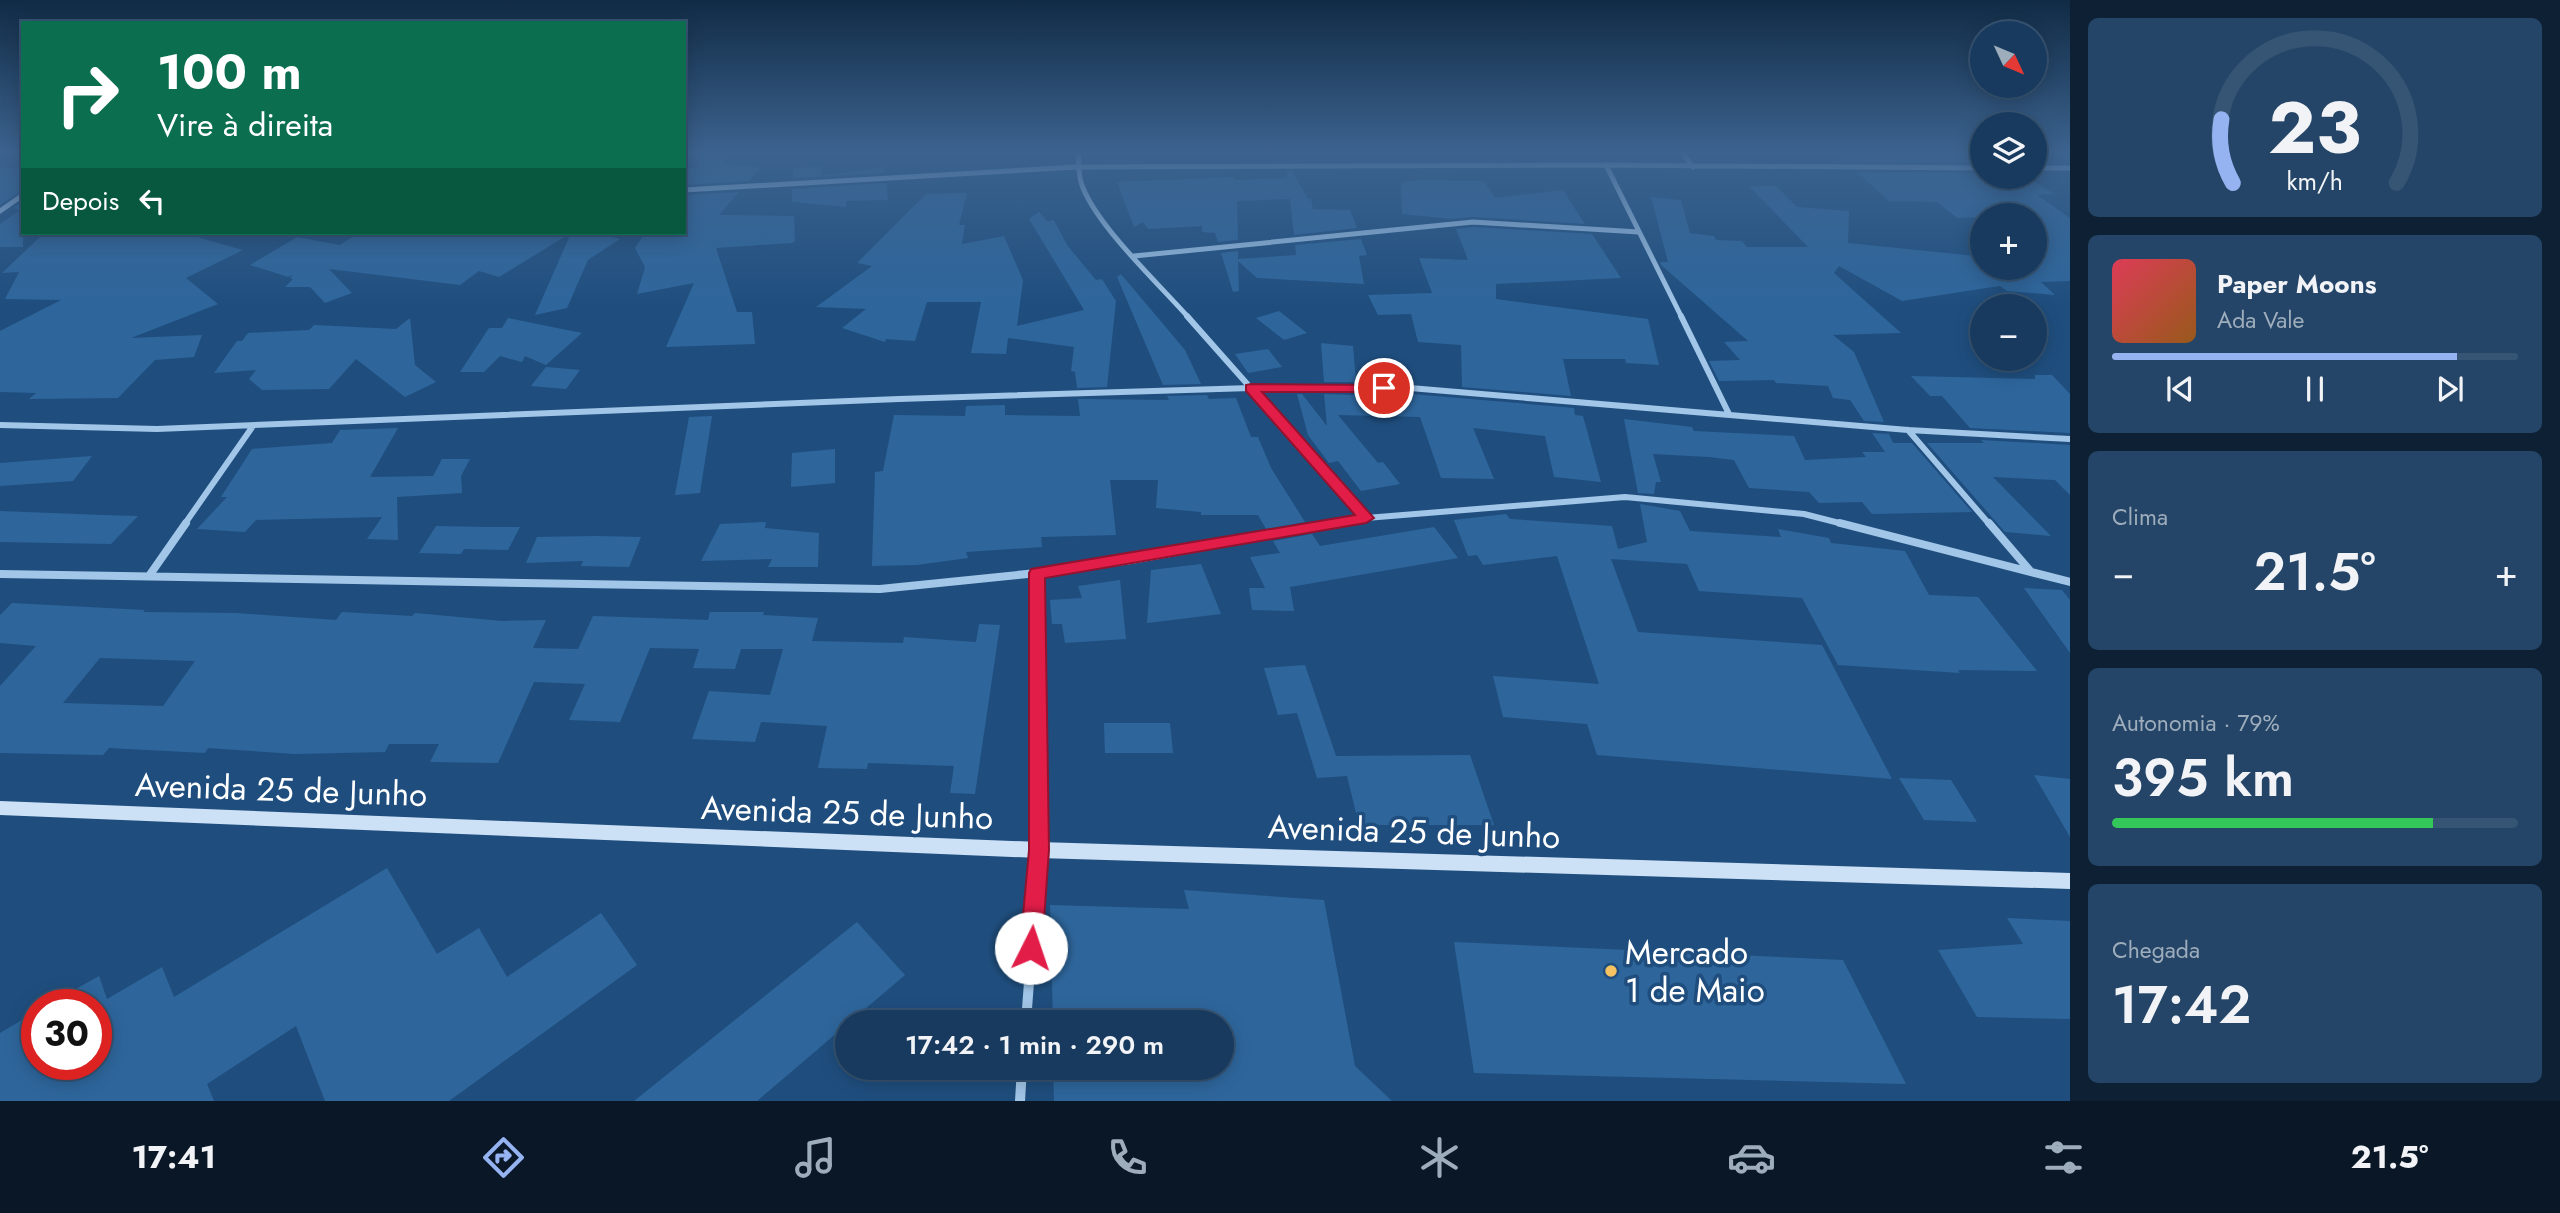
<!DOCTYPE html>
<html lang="pt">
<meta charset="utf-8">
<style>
body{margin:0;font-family:Jost,sans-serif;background:#244567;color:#f1f3f6;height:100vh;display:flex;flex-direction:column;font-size:26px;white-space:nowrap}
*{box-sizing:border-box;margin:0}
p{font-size:23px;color:#9eadbc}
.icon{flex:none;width:38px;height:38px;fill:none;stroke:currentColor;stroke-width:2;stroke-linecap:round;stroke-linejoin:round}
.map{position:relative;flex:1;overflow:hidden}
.panel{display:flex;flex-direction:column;gap:18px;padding:18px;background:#0d2034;width:490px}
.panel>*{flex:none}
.hud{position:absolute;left:21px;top:21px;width:665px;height:214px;border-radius:0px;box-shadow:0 4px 18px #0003,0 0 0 2px #365473;background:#0b6e4f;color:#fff;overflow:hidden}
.needle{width:46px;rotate:134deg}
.fabs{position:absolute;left:1970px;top:21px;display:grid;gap:14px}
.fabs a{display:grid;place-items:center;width:77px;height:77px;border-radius:50%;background:#173a5e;box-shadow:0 4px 18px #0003,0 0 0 2px #365473;font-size:35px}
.speed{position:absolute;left:21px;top:989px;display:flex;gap:14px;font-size:35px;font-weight:700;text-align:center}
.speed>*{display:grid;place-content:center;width:91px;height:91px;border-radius:50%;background:#173a5e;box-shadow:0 4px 18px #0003,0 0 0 2px #365473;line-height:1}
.speed .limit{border:10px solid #d22;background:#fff;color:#111}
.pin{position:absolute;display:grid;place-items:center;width:60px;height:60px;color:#fff;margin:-30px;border:4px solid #fff;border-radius:50%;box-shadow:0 2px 7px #0007}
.me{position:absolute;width:77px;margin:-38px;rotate:4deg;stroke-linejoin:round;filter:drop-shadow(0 0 5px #0008)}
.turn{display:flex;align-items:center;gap:24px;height:147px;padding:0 21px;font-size:32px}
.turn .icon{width:91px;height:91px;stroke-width:2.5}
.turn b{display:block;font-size:49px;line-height:60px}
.then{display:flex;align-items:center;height:66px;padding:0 21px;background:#0003;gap:14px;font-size:26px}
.big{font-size:52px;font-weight:600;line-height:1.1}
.panel .widget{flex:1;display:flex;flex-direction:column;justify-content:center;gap:10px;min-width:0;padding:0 24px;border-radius:10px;background:#244567}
.panel .dial{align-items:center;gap:0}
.dial svg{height:182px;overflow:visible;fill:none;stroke:#365473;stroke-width:7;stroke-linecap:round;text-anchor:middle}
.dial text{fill:#f1f3f6;stroke:none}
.song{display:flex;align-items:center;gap:21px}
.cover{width:84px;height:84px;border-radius:10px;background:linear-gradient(135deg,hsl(350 70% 55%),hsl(30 70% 35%))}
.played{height:7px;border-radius:4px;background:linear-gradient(90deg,#95b2f1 85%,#365473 85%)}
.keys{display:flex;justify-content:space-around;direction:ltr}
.heat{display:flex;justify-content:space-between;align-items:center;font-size:38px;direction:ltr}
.charge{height:10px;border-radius:5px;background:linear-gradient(90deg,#34c759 79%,#365473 0)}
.trip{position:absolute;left:835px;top:1010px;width:399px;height:70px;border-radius:35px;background:#173a5e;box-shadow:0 4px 18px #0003,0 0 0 2px #365473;font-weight:600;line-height:70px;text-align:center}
.tabs{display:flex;height:112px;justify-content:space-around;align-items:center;background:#091726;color:#9eadbc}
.tabs .icon{width:49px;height:49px}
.tabs .on{color:#95b2f1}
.tabs b{font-size:32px;color:#f1f3f6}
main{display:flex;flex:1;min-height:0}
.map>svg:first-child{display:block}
.building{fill:#2e669c;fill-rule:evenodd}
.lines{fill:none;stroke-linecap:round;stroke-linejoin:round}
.street-far3{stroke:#a2c6e8;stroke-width:5}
.street-far2{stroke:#a2c6e8;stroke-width:6}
.street-far1{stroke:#a2c6e8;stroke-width:8}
.street{stroke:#a2c6e8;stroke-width:10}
.secondary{fill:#cde1f6;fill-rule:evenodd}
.route{fill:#e11d48;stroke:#92132f;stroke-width:2}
.poi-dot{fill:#f6c262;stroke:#1f4e7e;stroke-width:2.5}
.labels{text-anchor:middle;stroke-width:7;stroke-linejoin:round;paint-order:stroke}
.near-street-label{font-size:33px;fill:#fff;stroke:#1f4e7e}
.near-poi-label{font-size:33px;fill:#fff;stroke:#1f4e7e;text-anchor:start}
</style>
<main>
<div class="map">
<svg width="2070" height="1101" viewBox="0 0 2070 1101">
<rect width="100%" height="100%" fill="#1f4e7e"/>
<path class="building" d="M 1834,151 L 1980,151 L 1983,152 L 1983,163 L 1846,162 Z
M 726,155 L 724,164 L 761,167 L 749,181 L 684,185 L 690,168 L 698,168 L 701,156 Z
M 822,166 L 821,176 L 884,167 L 885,173 L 793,178 L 793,168 Z
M 0,167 L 23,170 L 23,190 L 0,205 Z
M 1287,171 L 1292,171 L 1308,199 L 1311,199 L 1313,209 L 1350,210 L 1357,228 L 1294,235 L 1290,199 L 1237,201 L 1238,240 L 1218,242 L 1215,233 L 1202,232 L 1202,226 L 1148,229 L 1143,222 L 1134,227 L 1117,182 L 1233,177 L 1235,180 L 1287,178 Z
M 1857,172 L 1983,173 L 1983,177 L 2026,177 L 2055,194 L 2037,195 L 2070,218 L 2070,281 L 2041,282 L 2055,295 L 2007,291 L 2000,286 L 1902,301 L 1839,266 L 1834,273 L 1901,333 L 1833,335 L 1854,352 L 1884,422 L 1864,421 L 1850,400 L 1833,398 L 1828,386 L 1776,383 L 1774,380 L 1719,381 L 1709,361 L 1740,360 L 1724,342 L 1748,341 L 1661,265 L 1660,262 L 1668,262 L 1651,197 L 1681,200 L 1690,233 L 1714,236 L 1716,240 L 1742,241 L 1747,247 L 1808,247 L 1749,186 L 1776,186 L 1797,207 L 1849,211 L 1848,243 L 1976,256 L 1983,268 L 2035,268 L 2035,215 L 1957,218 L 1937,202 L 1889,201 Z
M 1422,180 L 1484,181 L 1495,198 L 1563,190 L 1585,224 L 1473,217 L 1452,219 L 1402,214 L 1401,182 Z
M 886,183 L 888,200 L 846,201 L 846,207 L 792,202 L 792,189 Z
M 739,192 L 719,215 L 794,216 L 795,241 L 792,243 L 716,248 L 737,312 L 752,312 L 755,344 L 666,347 L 694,283 L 637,294 L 645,267 L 635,248 L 645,233 L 684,233 L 684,195 Z
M 967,193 L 959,225 L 965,225 L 962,244 L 1004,236 L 1023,280 L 1017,326 L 1084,310 L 1029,219 L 1039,212 L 1047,221 L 1054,220 L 1067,245 L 1096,280 L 1102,279 L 1116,301 L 1107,387 L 1077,388 L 1075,372 L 1071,371 L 1074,347 L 1008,338 L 1006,354 L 971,353 L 981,302 L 927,302 L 915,341 L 886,339 L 885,342 L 842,328 L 866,309 L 816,307 L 872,266 L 857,263 L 926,194 Z
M 23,202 L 23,247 L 0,247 L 0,224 L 20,210 L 13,208 Z
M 1473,227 L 1592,234 L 1621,278 L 1496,284 L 1496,299 L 1648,319 L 1659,365 L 1626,363 L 1625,359 L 1563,359 L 1571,396 L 1462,387 L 1461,345 L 1418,342 L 1411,314 L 1378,315 L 1368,295 L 1432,293 L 1419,258 L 1468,260 L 1456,229 Z
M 44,233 L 183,233 L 243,250 L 186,278 L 218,304 L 131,338 L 202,335 L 194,357 L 155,360 L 118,398 L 29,399 L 36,393 L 0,392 L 0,331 L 61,300 L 5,299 L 19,272 L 2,273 Z
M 358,233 L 571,233 L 499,277 L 479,271 L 460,285 L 329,269 L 352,293 L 325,303 L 310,287 L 285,287 L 293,279 L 290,278 L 292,275 L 288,277 L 250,265 L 297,237 L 340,245 Z
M 571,233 L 596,233 L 620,239 L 588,260 L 567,308 L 535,315 Z
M 1361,239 L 1367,255 L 1359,256 L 1364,284 L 1257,278 L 1238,261 L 1239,291 L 1233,292 L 1221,253 L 1238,251 L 1238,259 L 1296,255 L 1295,245 Z
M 1121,274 L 1185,350 L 1201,384 L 1163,385 L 1117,277 Z
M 1279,311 L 1307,333 L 1284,340 L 1256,318 Z
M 410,318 L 415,365 L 436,382 L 405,397 L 356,359 L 329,389 L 262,390 L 249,379 L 256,370 L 214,373 L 237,341 L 242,341 L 248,333 L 309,330 L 314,325 L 396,329 Z
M 508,318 L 547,326 L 582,333 L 546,365 L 525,356 L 522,362 L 500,356 L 484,372 L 460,372 L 489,328 L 502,328 Z
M 1321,343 L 1353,346 L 1356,382 L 1324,382 Z
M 1268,349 L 1282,367 L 1248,373 L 1235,354 Z
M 546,367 L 580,370 L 566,389 L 531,386 Z
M 2035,375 L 2052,375 L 2070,394 L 2070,433 L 1970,428 L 1942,396 L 1930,396 L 1911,376 L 2035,379 Z
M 1297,394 L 1302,394 L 1327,426 L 1324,394 L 1413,397 L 1412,394 L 1574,408 L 1575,415 L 1583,416 L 1601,482 L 1554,477 L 1545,436 L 1473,428 L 1494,479 L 1441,478 L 1420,417 L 1338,415 L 1378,463 L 1383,462 L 1400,484 L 1361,491 L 1338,461 L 1329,463 L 1308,435 Z
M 1207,395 L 1209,399 L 1236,398 L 1251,437 L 1258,437 L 1271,468 L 1305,522 L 1266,529 L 1258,515 L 1201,515 L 1201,512 L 1156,508 L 1158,480 L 1110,480 L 1116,535 L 1041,537 L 1042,547 L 966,552 L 968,558 L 917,565 L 872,566 L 875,472 L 883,471 L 894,415 L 965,416 L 966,406 L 1005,405 L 1005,415 L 1080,416 L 1078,399 L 1169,400 L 1167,396 Z
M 712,416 L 700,493 L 675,495 L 689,417 Z
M 1624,419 L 1692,427 L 1694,431 L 1794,436 L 1805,460 L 1866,457 L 1862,452 L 1885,452 L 1872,433 L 1889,434 L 1893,443 L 1912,443 L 1972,512 L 1872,514 L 1862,502 L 1819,503 L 1809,492 L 1749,488 L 1734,460 L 1709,457 L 1653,454 L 1661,482 L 1656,482 L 1654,494 L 1638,493 Z
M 398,428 L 370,477 L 433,476 L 442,459 L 470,459 L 461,476 L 462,493 L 397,497 L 398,540 L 367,539 L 382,517 L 256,520 L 245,532 L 197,529 L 227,497 L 221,497 L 252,449 L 332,443 L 340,430 Z
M 1981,440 L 2070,445 L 2070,495 L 2055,480 L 1993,477 L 2051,536 L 2005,532 L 1927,443 L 1984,443 Z
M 835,449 L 835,483 L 791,487 L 792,453 Z
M 92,456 L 73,481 L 0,486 L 0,463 Z
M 1640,504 L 1680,511 L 1690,531 L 1781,537 L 1778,529 L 1829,538 L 1831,543 L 1905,551 L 1929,595 L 1978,597 L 2037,671 L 1958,670 L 1960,673 L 1838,665 L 1802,598 L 1699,591 L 1687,564 L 1611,559 L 1638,632 L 1822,645 L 1892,779 L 1597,755 L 1587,724 L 1503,717 L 1493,676 L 1599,684 L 1557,556 L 1483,565 L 1477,555 L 1468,556 L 1454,520 L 1506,514 L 1510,519 L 1612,526 L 1618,549 L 1647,542 Z
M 0,511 L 103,515 L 138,516 L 111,544 L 0,542 Z
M 766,522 L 765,528 L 819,533 L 818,567 L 768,567 L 772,559 L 701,561 L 720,524 Z
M 436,526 L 484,527 L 520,527 L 508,550 L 464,549 L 461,554 L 419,553 Z
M 1434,527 L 1458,558 L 1290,587 L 1294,611 L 1252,610 L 1249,588 L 1265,588 L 1250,557 L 1280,553 L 1273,541 L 1312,534 L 1320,546 Z
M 595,536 L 641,537 L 629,567 L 581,566 L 583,561 L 526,563 L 537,537 Z
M 1201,564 L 1221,614 L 1147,623 L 1151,570 Z
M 1120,580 L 1126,639 L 1065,643 L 1062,624 L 1052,624 L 1050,600 L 1082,598 L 1078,586 Z
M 2024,588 L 2062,590 L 2070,600 L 2070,653 Z
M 12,603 L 145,610 L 143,612 L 236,613 L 336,620 L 342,612 L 412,616 L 415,613 L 502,621 L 546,620 L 533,648 L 578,649 L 593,616 L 708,620 L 710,612 L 764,612 L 763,615 L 818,618 L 812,641 L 903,643 L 904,637 L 976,642 L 979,624 L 1000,625 L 975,794 L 950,793 L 954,766 L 868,763 L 867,769 L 818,768 L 827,726 L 761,722 L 755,742 L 692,739 L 709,691 L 770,695 L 783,649 L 741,649 L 735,669 L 693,668 L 699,649 L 650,648 L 620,722 L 569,720 L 585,684 L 534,682 L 498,763 L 430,762 L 439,744 L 389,744 L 385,752 L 295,754 L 208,748 L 205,753 L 109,748 L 103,755 L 0,753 L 0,686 L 36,646 L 0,643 L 0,615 ZM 100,658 L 195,661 L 163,706 L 63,703 Z
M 1305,665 L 1336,756 L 1470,755 L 1494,825 L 1359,825 L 1347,776 L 1317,778 L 1297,713 L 1278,715 L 1264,668 Z
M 1104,723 L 1170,723 L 1173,753 L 1105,753 Z
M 2034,775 L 2070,779 L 2070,837 Z
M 1899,778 L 1951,780 L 1977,822 L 1924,820 Z
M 387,868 L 437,954 L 479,928 L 507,977 L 601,913 L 637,965 L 449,1101 L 325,1101 L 296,1026 L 207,1084 L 214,1101 L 0,1101 L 0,1033 L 37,1011 L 37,1064 L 96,1064 L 98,1004 L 49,1004 L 99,976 L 107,999 L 162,967 L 174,997 Z
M 1184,890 L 1324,900 L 1355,1066 L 1392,1101 L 1054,1101 L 1053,1068 L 1222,1068 L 1222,1022 L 1053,1022 L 1050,905 L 1189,909 Z
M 2007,918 L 2070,921 L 2070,1019 L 1977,1017 L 1938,950 L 2023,944 Z
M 857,922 L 905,975 L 757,1101 L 634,1101 Z
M 1454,942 L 1843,960 L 1906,1084 L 1474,1073 Z"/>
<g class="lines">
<path class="street-far3" d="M 1079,151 C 1078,164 1078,176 1083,188 C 1100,229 1158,283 1189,318
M 1681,151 L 1693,167
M 1606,165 L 1682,318
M 2035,168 L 2070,168
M 684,190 L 1076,167 L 1606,165 L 1983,168
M 0,211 L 23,195
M 1134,256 L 1473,222 L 1639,232"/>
<path class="street-far2" d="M 1187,316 L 1366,518
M 1681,316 L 1729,414
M 0,425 L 157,429 L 899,399 L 1251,388 L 1410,388 L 1908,430 L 2070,439
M 1908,430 L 1990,525
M 184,525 L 253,426
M 1327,525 L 1366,518 L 1625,497 L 1804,514 L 1847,525"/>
<path class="street-far1" d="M 1840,523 L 2070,582
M 1989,523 L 2031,572
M 1037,573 L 1039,782
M 0,574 L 880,589 L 1037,573 L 1131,560 L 1337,523
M 149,576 L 186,523"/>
<path class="street" d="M 1026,1022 L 1039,850 L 1038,780
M 1020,1101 L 1022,1068"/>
<path class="secondary" d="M 0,801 L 1039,842 L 2070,873 L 2070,889 L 1039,858 L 0,815 Z"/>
</g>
<linearGradient id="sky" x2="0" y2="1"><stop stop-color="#112b45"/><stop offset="0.5" stop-color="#3c638f"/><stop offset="1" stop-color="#3c638f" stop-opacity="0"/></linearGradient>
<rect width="2070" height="305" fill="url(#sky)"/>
<path class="route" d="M 1251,384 L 1388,385 L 1388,391 L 1384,392 L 1262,392 L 1374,518 L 1366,523 L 1045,578 L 1049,850 L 1042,948 L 1039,956 L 1031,959 L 1024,956 L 1020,948 L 1029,850 L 1029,573 L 1031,569 L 1355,515 L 1246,391 L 1246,385 Z"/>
<circle class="poi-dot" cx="1611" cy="971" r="7"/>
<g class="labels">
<g class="near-street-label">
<text transform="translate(281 789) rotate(2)" y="12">Avenida 25 de Junho</text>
<text transform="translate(847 812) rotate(2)" y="12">Avenida 25 de Junho</text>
<text transform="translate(1414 831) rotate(2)" y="12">Avenida 25 de Junho</text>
</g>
<g class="near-poi-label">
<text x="1625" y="964">Mercado<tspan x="1625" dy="38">1 de Maio</tspan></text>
</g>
</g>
</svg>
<div class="fabs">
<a><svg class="needle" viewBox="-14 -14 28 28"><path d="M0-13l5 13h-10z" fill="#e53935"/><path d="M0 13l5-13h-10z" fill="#9eadbc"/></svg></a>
<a><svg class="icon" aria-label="layers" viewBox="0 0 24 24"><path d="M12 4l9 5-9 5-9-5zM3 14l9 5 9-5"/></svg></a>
<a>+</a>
<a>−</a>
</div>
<div class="speed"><div class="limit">30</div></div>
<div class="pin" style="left:1384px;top:388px;background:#d93025"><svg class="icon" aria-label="arrive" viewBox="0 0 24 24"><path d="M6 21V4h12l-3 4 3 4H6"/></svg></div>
<svg class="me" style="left:1031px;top:948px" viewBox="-20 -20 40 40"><circle r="19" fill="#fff"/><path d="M0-13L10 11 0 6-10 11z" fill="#e11d48"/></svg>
<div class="trip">17:42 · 1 min · 290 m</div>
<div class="hud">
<div class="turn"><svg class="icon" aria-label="right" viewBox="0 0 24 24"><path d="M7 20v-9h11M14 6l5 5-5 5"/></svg><div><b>100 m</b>Vire à direita</div></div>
<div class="then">Depois<svg class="icon" aria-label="left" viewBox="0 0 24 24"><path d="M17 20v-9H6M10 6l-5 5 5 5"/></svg></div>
</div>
</div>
<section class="panel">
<div class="widget dial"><svg viewBox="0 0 100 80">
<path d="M14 69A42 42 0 1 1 86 69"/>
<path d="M14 69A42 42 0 0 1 9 41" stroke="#95b2f1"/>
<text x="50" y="56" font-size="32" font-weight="700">23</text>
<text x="50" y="72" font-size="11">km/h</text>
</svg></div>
<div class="widget">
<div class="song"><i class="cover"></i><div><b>Paper Moons</b><p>Ada Vale</p></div></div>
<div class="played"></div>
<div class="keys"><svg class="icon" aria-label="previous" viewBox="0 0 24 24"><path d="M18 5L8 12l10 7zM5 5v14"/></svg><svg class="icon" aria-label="pause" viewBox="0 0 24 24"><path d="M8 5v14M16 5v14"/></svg><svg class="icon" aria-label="next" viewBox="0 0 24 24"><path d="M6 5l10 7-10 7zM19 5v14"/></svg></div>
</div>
<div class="widget"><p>Clima</p>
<div class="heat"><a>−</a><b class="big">21.5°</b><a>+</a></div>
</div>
<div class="widget"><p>Autonomia · 79%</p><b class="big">395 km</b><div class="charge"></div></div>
<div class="widget"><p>Chegada</p><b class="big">17:42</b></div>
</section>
</main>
<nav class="tabs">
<b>17:41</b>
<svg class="icon on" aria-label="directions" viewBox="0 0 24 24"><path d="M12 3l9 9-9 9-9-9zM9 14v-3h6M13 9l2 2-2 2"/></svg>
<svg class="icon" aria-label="music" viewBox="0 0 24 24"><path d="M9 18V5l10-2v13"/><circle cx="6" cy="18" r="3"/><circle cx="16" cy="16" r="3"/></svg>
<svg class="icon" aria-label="phone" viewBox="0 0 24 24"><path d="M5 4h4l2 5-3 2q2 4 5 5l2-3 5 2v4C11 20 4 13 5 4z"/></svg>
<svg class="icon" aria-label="climate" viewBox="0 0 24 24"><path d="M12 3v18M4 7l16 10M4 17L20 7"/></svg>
<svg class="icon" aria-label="car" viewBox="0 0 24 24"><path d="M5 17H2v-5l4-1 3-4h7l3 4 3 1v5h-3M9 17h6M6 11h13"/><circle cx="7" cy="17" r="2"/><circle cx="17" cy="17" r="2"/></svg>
<svg class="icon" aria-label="filters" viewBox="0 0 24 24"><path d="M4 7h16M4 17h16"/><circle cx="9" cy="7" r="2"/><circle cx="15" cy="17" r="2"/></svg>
<b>21.5°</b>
</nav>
